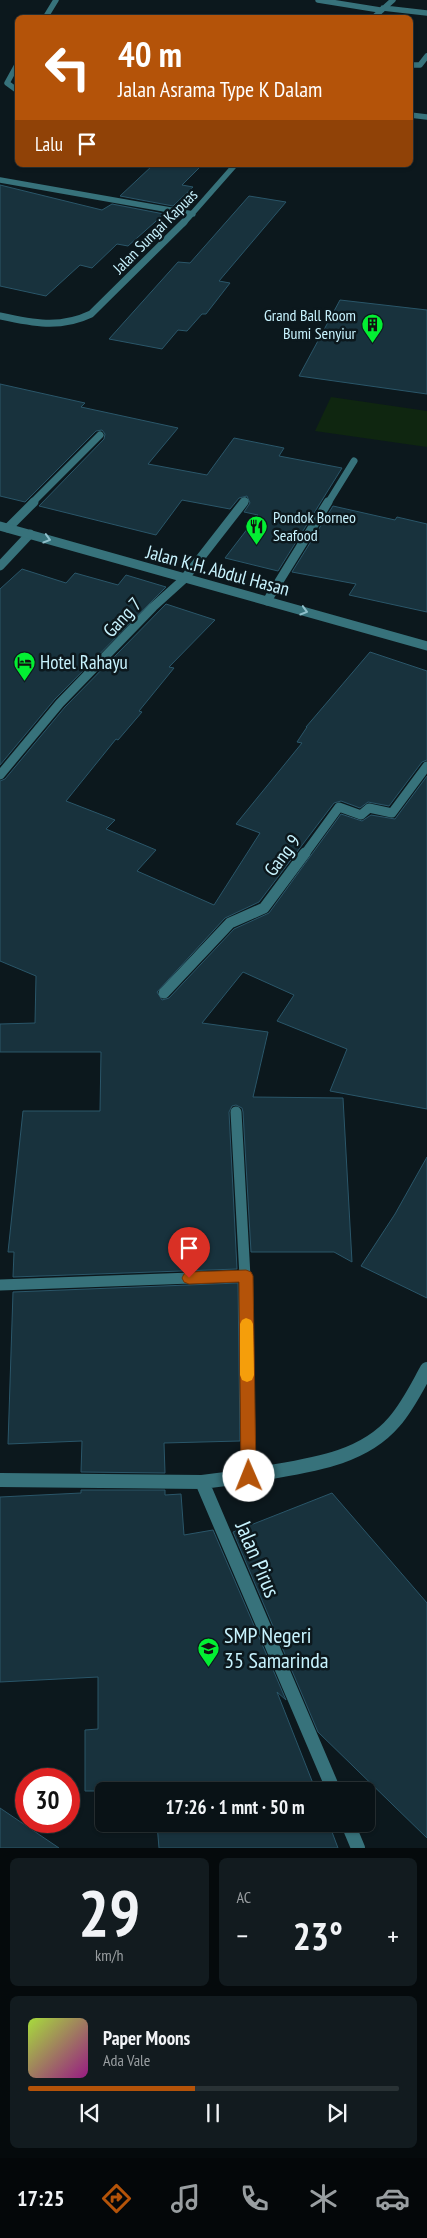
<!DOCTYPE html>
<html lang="id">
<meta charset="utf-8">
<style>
body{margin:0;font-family:"PT Sans Narrow",sans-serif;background:#121b1f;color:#f1f3f6;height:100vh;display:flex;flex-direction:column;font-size:19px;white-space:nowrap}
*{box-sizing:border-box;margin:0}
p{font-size:16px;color:#999ea1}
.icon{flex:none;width:28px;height:28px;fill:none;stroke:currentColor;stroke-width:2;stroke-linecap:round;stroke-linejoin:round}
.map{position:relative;height:1848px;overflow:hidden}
.panel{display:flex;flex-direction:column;gap:10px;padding:10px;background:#050a0c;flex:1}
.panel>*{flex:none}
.guide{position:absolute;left:15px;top:15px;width:398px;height:152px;border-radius:8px;box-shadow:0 1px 4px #0004,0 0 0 1px #293235;background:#b45309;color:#fff;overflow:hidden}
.speed{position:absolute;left:15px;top:1768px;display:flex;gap:10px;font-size:25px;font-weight:700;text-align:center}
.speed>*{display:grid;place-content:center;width:65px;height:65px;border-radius:50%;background:#091216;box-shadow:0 1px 4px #0004,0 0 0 1px #293235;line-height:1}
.speed .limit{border:8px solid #d22;background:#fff;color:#111}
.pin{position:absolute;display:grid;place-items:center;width:42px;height:42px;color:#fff;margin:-51px -21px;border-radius:50% 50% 50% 0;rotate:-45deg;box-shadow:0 0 5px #0007}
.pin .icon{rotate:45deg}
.me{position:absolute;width:55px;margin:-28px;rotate:359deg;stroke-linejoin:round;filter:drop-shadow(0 0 4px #0008)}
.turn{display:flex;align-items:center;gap:18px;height:105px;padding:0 20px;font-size:22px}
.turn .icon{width:65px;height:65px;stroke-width:2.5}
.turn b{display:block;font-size:35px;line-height:42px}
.then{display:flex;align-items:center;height:48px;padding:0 20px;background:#0003;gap:10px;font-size:19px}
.big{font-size:38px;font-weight:700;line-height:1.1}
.panel .card{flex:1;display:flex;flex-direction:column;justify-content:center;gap:8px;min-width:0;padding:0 18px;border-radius:8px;background:#121b1f}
.panel .dial{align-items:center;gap:0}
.dial b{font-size:65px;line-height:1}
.song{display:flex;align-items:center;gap:15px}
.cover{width:60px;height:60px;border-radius:8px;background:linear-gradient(135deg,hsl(80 70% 55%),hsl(310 70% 35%))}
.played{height:5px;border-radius:2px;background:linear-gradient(90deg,#b45309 45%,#293235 45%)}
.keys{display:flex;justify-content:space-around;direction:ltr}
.heat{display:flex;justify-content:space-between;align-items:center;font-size:28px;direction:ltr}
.panel .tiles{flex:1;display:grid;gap:10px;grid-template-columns:1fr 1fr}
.card:last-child{grid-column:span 2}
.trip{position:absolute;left:95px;top:1782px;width:280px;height:50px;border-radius:8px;background:#091216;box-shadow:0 1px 4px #0004,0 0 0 1px #293235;font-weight:700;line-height:50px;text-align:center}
.menu{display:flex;height:80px;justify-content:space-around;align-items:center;background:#040709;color:#999ea1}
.menu .icon{width:35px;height:35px}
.menu .current{color:#b45309}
.menu b{font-size:22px;color:#f1f3f6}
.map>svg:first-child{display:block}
.green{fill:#0f2610}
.building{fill:#18323d;stroke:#2a5669}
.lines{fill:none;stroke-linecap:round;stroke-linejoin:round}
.minor-far4{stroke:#37727b;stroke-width:5.5}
.minor-far3{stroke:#37727b;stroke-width:7}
.minor-far2{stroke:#37727b;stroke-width:9}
.minor-far1{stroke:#37727b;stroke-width:11}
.minor{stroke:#37727b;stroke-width:14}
.tertiary{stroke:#37727b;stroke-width:9}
.oneway{stroke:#8ebfca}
.route{fill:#b45309;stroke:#753606}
.slow{fill:#f59e0b}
.labels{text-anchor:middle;stroke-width:5;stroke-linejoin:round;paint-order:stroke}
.far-street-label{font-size:16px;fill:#c8f3fe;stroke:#0c181d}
.far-poi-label{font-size:16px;fill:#c8f3fe;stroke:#0c181d;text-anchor:end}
.street-label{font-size:19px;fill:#c8f3fe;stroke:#0c181d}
.poi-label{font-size:19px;fill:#c8f3fe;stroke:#0c181d;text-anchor:start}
.near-street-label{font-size:22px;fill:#c8f3fe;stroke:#0c181d}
.near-poi-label{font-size:22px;fill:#c8f3fe;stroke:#0c181d;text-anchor:start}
</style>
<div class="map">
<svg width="427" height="1848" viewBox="0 0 427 1848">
<rect width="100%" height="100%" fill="#0c181d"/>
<path class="green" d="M 331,397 L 427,411 L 427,447 L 315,431 Z"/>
<path class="building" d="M 153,165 L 202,165 L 182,185 L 193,187 L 173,206 L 120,196 Z
M 0,185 L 102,210 L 112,204 L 164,214 L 128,246 L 117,244 L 92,268 L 80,265 L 46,296 L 0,286 Z
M 249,196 L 286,202 L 219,281 L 230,283 L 206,314 L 202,314 L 187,331 L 178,330 L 162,349 L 109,339 L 178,262 L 190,263 Z
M 340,300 L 427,310 L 427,394 L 299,376 Z
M 0,384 L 85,403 L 81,407 L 178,428 L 148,464 L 207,475 L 234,438 L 284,448 L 279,456 L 342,468 L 278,571 L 225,558 L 258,515 L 244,512 L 250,503 L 247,496 L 239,498 L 230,509 L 182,500 L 156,535 L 39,506 L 104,439 L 105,434 L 102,430 L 96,431 L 25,502 L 0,496 Z
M 333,506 L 395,520 L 397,517 L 427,524 L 427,612 L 349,595 L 356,584 L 292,572 Z
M 22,569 L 66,583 L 75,573 L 118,585 L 126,575 L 166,587 L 55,699 L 0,765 L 0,589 Z
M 166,604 L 215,620 L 169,667 L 174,668 L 139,711 L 142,712 L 118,740 L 116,739 L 66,801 L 115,820 L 106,829 L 156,850 L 137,871 L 214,905 L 260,833 L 236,824 L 302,743 L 297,742 L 307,727 L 306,727 L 370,652 L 427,671 L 427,760 L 422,762 L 389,806 L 368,802 L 360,808 L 341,801 L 334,803 L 259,902 L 225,918 L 157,992 L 162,1000 L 169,998 L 234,929 L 269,913 L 341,814 L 362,821 L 371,815 L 395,819 L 427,776 L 427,1109 L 330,1091 L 347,1049 L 277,1021 L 294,995 L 243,972 L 202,1023 L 268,1032 L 253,1097 L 343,1098 L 352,1262 L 334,1252 L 251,1252 L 243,1112 L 242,1108 L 236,1105 L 232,1106 L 229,1112 L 237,1269 L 13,1277 L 14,1252 L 8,1252 L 23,1111 L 100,1111 L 101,1052 L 0,1052 L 0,1024 L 35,1023 L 36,976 L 0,961 L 0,781 L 5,779 L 65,707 Z
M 427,1157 L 427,1298 L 361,1266 L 395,1214 Z
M 238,1283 L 240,1441 L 164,1443 L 165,1473 L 81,1472 L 82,1441 L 8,1444 L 13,1292 Z
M 81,1490 L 165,1490 L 165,1495 L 181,1494 L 184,1535 L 213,1530 L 286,1700 L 277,1692 L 316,1791 L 85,1791 L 85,1730 L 98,1729 L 98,1677 L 0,1682 L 0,1497 L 81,1493 Z
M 332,1493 L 427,1603 L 427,1838 L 318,1732 L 233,1532 Z
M 0,1808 L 59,1848 L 0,1848 Z
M 157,1824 L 329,1824 L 338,1848 L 159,1848 Z"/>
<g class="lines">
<path class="minor-far4" d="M 318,0 L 380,10
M 383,8 L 427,13
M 45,18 L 56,0
M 373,18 L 393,0
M 18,63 L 7,83 L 18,91
M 410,65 L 420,65 L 427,56
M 410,115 L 427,117
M 0,180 L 193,214
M 183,224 L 235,165"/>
<path class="minor-far3" d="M 0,316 C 32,323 60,329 91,314 L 184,222
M 32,503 L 100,435
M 243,503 L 245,501
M 328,503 L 354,461"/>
<path class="minor-far2" d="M 8,528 L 34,502
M 0,566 L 30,534
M 267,601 L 328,502
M 0,775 L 60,703 L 153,607 L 184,579 L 244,502
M 304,855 L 339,807 L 361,815 L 369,808 L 392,813 L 427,766"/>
<path class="minor-far1" d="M 164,993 L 230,923 L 264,908 L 305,853
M 236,1112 L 246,1295
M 0,1285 L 246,1276"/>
<path class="minor" d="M 249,1476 C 299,1466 359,1463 394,1422 C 408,1406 417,1387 427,1369
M 0,1480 L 202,1482 L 249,1476 L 246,1294
M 202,1482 L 334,1791
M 348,1824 L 358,1848"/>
<path class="tertiary" d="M 0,526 L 427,646"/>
</g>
<defs><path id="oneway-chevron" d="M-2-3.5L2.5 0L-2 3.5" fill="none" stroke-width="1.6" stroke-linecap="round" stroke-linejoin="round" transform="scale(1.25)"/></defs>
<g class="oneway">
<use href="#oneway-chevron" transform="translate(47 539) rotate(16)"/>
<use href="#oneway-chevron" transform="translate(304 611) rotate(16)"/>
</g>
<path class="route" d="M 246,1270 L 251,1272 L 253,1276 L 256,1476 L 254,1481 L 249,1483 L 243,1481 L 241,1476 L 239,1282 L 189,1284 L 184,1282 L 182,1278 L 184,1274 L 189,1272 Z"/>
<path class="slow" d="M 246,1318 L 251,1320 L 253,1324 L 254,1375 L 252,1380 L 247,1382 L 242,1380 L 240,1375 L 240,1324 L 242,1320 Z"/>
<defs>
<symbol id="building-pin" viewBox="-11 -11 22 30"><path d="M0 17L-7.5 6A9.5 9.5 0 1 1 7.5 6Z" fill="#03ef33" stroke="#0c181d"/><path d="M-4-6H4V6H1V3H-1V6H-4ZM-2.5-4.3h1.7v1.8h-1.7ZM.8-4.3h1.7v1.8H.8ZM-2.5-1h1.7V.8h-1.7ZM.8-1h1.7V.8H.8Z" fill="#111"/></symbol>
<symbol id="restaurant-pin" viewBox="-11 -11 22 30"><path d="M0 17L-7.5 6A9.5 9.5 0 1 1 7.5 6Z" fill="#03ef33" stroke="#0c181d"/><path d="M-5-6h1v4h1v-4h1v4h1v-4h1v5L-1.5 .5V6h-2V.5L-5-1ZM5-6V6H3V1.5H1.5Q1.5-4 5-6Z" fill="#111"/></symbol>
<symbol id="hotel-pin" viewBox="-11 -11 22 30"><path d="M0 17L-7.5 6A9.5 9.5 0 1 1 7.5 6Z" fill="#03ef33" stroke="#0c181d"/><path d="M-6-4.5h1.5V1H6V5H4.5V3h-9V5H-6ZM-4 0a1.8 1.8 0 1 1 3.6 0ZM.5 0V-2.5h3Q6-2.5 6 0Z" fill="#111"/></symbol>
<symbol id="school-pin" viewBox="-11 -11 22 30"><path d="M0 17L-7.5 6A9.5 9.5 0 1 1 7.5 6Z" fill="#03ef33" stroke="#0c181d"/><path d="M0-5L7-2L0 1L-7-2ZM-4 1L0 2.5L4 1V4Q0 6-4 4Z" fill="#111"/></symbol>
</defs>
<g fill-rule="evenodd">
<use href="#building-pin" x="360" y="312" width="25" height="34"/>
<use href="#restaurant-pin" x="244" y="514" width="25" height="34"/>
<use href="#hotel-pin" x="12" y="650" width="25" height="34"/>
<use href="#school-pin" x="196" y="1636" width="25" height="34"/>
</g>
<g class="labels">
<g class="far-street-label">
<text transform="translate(155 231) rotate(-45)" y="6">Jalan Sungai Kapuas</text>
</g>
<g class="far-poi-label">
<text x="356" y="321">Grand Ball Room<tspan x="356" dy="18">Bumi Senyiur</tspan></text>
<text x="273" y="523" text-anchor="start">Pondok Borneo<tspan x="273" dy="18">Seafood</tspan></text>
</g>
<g class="street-label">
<text transform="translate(218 570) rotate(15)" y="7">Jalan K.H. Abdul Hasan</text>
<text transform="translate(122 617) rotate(-47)" y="7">Gang 7</text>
<text transform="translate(282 855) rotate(-53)" y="7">Gang 9</text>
</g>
<g class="poi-label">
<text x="40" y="669">Hotel Rahayu</text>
</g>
<g class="near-street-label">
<text transform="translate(258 1559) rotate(67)" y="8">Jalan Pirus</text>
</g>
<g class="near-poi-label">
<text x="224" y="1643">SMP Negeri<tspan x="224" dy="25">35 Samarinda</tspan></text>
</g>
</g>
</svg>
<div class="speed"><div class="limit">30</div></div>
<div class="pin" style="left:189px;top:1278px;background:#d93025"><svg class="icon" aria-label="arrive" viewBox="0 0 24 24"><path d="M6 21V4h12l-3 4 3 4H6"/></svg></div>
<svg class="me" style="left:249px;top:1476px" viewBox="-20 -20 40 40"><circle r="19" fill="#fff"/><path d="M0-13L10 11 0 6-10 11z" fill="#b45309"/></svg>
<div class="trip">17:26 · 1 mnt · 50 m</div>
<div class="guide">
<div class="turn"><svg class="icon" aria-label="left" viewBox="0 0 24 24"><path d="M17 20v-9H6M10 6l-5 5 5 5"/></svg><div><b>40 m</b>Jalan Asrama Type K Dalam</div></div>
<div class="then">Lalu<svg class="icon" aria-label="arrive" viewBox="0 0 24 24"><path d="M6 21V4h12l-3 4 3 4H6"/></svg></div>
</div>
</div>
<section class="panel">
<div class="tiles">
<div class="card dial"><b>29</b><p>km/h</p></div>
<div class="card"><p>AC</p>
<div class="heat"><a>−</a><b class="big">23°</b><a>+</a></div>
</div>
<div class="card">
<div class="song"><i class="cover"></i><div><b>Paper Moons</b><p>Ada Vale</p></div></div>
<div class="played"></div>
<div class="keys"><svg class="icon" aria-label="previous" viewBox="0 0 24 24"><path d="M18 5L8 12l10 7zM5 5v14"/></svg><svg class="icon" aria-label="pause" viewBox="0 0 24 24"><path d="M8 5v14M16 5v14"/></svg><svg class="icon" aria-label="next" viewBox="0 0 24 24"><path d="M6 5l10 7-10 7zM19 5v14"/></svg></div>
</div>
</div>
</section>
<nav class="menu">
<b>17:25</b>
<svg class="icon current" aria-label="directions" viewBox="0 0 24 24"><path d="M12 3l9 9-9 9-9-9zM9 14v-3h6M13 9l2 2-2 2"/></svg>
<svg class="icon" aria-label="music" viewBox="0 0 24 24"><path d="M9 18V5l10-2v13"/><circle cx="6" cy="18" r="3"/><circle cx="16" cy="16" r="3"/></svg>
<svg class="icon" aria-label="phone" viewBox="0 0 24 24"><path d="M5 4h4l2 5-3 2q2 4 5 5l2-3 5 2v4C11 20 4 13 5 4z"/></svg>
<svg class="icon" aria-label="climate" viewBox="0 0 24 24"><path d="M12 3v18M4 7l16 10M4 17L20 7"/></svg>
<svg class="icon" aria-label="car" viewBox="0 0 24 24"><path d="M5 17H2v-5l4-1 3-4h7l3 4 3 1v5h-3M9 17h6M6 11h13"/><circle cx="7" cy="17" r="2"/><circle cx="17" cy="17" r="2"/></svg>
</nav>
